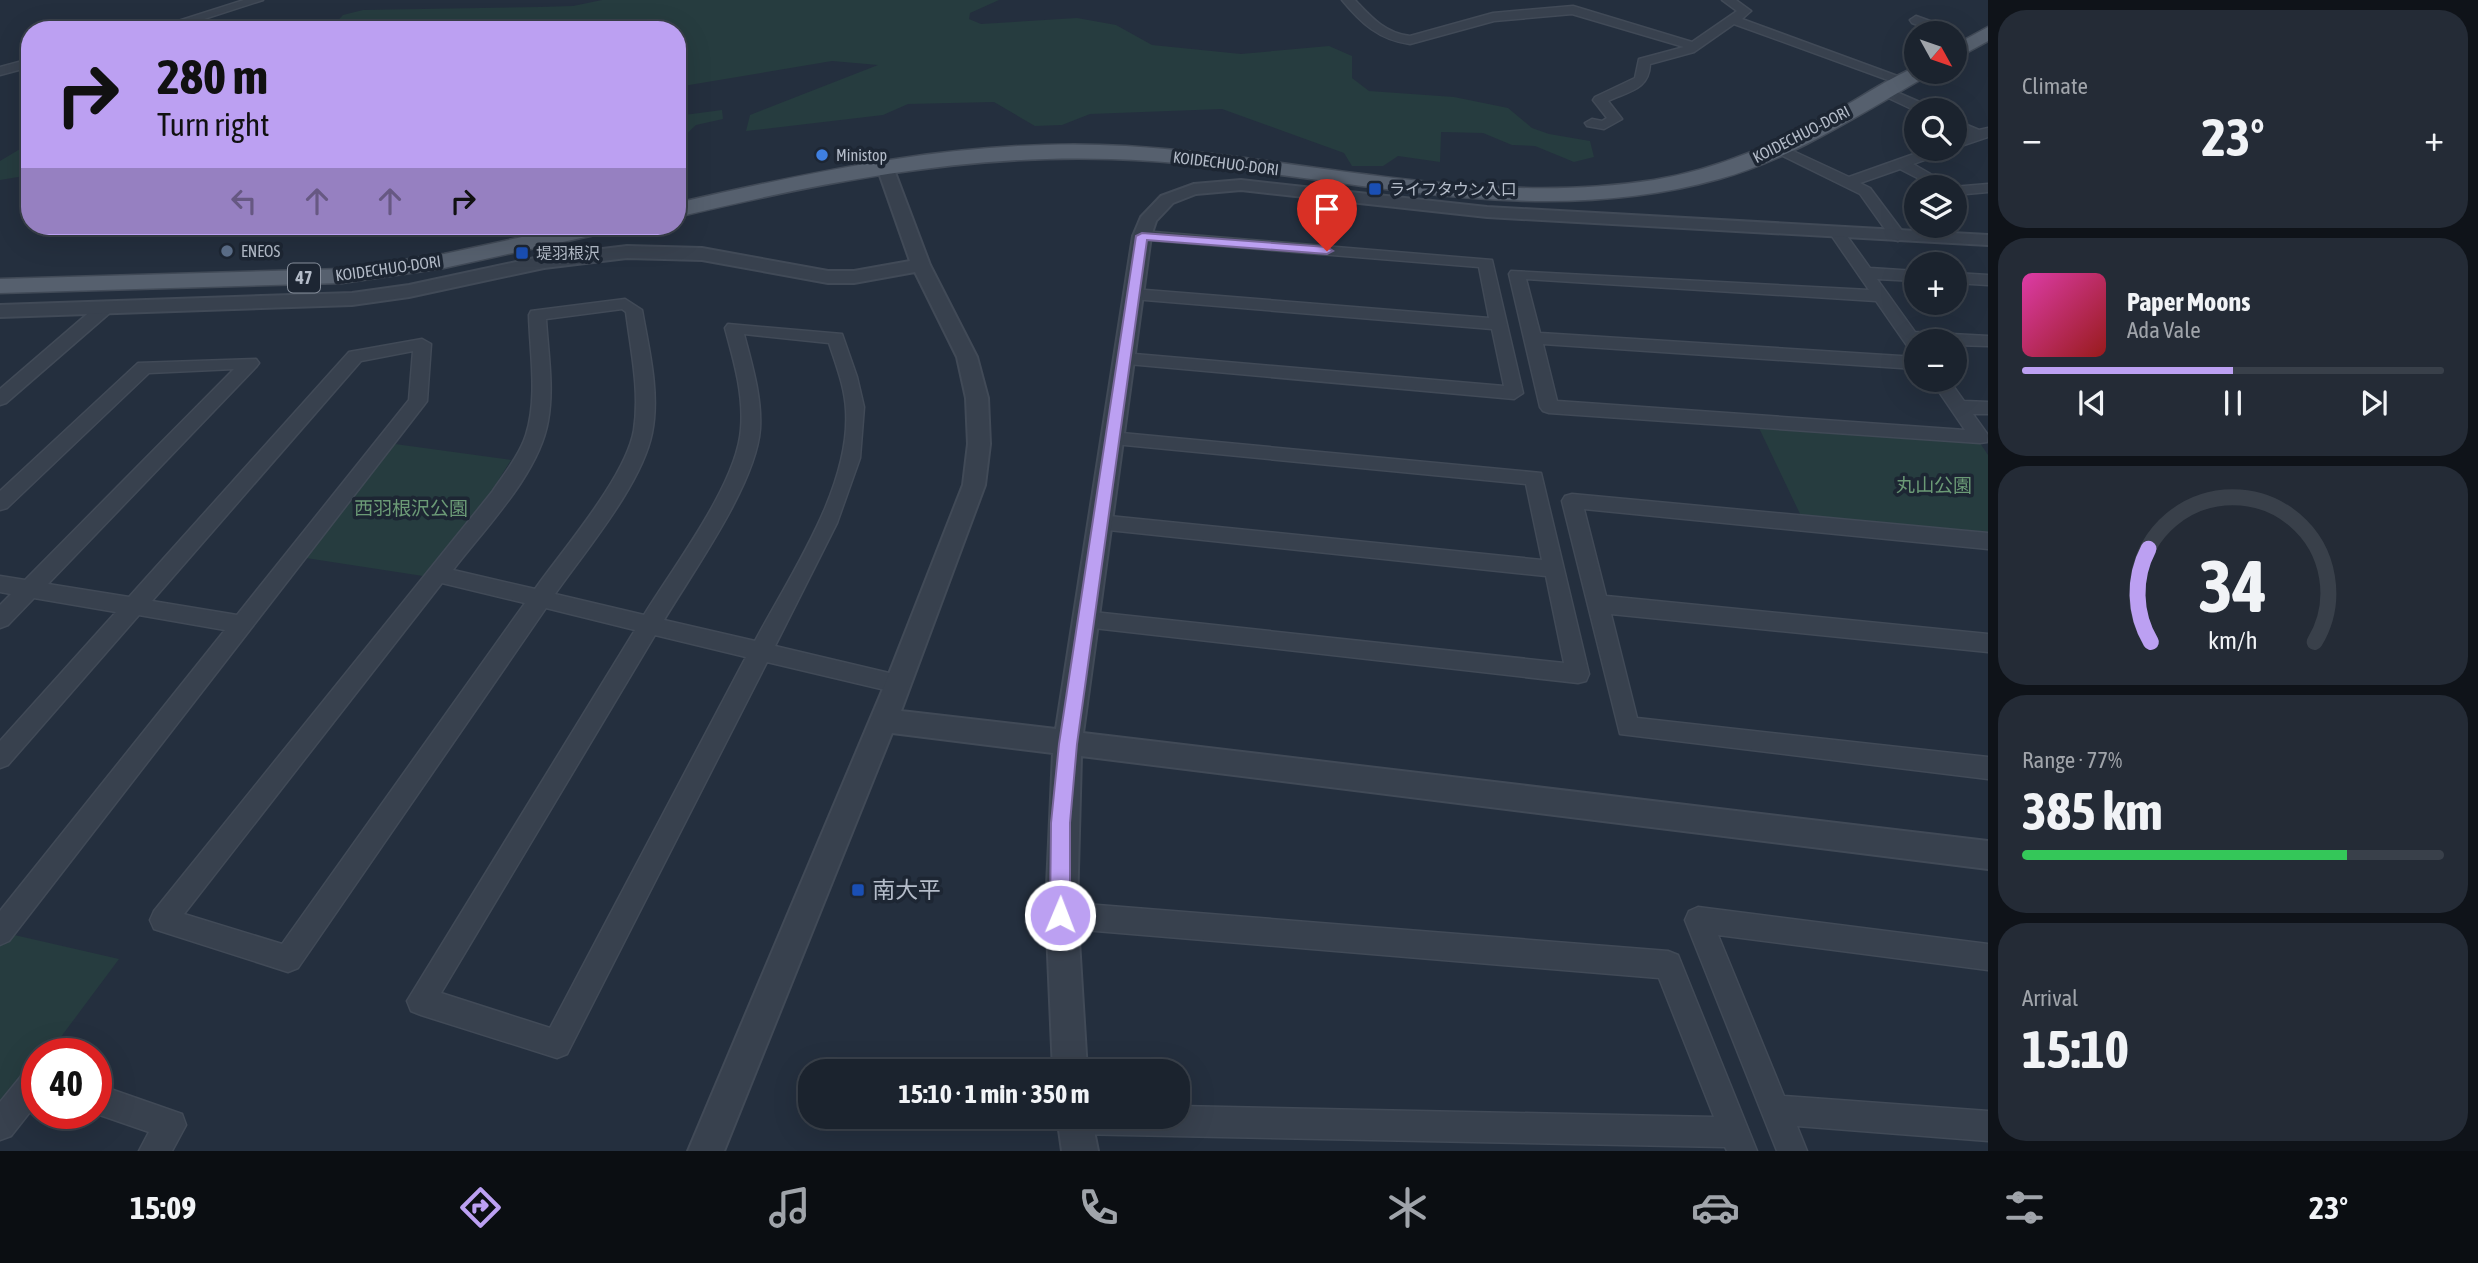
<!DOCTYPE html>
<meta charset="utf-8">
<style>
body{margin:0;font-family:"Asap Condensed","Noto Sans JP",sans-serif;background:#242b36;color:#f1f3f6;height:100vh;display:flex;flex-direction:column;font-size:26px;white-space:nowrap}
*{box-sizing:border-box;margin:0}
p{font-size:23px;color:#a0a4aa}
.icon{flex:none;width:38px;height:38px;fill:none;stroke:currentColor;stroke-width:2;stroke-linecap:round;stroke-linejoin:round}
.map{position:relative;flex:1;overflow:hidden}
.panel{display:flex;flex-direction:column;gap:10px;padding:10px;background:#0f1319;width:490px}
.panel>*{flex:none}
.banner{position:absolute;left:21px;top:21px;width:665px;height:214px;border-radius:28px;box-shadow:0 7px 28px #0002,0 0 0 2px #39404a;background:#bca0f2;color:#111;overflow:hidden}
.needle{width:46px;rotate:130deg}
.controls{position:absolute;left:1904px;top:21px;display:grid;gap:14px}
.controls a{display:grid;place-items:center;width:63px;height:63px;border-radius:50%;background:#1b232e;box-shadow:0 7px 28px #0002,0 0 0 2px #39404a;font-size:35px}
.speed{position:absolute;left:21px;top:1038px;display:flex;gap:14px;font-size:35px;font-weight:700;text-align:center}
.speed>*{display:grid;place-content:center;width:91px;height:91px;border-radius:50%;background:#1b232e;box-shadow:0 7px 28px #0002,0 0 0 2px #39404a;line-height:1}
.speed .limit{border:10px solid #d22;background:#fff;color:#111}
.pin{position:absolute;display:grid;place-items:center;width:60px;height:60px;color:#fff;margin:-72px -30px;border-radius:50% 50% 50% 0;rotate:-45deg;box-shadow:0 0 7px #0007}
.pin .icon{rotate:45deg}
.me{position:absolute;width:77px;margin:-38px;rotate:1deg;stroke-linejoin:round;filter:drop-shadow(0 0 5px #0008)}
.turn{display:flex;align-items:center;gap:24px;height:147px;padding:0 21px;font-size:32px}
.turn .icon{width:91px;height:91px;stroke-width:2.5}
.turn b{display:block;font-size:49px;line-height:60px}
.lanes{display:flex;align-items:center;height:66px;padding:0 21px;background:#0003;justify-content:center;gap:35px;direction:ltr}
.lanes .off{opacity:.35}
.big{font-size:52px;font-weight:700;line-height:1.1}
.panel .card{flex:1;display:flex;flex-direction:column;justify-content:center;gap:10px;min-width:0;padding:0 24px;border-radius:28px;background:#242b36}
.panel .dial{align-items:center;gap:0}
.dial svg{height:182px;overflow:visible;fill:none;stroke:#39404a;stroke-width:7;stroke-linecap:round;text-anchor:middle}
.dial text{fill:#f1f3f6;stroke:none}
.song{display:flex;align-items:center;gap:21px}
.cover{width:84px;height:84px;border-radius:10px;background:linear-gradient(135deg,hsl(320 70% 55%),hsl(0 70% 35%))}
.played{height:7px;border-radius:4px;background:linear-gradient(90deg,#bca0f2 50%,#39404a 50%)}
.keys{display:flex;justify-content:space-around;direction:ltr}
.heat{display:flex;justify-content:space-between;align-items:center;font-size:38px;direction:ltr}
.charge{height:10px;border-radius:5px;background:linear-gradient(90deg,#34c759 77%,#39404a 0)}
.trip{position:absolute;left:798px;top:1059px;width:392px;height:70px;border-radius:28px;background:#1b232e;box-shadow:0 7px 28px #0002,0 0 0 2px #39404a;font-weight:700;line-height:70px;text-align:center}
.menu{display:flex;height:112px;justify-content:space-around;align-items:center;background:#0b0e12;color:#a0a4aa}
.menu .icon{width:49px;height:49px}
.menu .active{color:#bca0f2}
.menu b{font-size:32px;color:#f1f3f6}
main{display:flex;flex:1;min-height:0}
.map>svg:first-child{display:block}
.green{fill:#263c3f}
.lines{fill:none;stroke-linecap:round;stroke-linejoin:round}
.minor-casing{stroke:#414a57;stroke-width:3}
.tertiary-casing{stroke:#414a57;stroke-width:4}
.primary-casing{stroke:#414a57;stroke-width:3}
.minor{fill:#38414e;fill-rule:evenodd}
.tertiary{fill:#38414e;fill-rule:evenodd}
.primary{fill:#56606e;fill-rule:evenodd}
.route{fill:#bca0f2;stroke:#7a689d;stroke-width:2}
.shop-dot{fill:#3f7fe0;stroke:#1d2633;stroke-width:2.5}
.transit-dot{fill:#1a4fb4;stroke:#1d2633;stroke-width:2.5}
.service-dot{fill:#5c6f8a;stroke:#1d2633;stroke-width:2.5}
.labels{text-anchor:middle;stroke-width:7;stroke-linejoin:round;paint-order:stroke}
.far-street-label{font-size:16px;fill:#b4bcc9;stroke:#1d2633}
.far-poi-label{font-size:16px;fill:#b4bcc9;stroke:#1d2633;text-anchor:start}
.shield{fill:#1d2633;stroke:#878f9c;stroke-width:2}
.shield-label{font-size:18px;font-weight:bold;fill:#b4bcc9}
.park-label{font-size:19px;fill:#6b9a76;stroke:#1d2633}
.near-poi-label{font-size:23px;fill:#b4bcc9;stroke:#1d2633;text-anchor:start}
</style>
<main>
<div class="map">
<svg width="1988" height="1151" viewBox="0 0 1988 1151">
<rect width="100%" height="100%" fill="#242f3e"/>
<path class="green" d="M 602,0 L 999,0 L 970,13 L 969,19 L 981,24 L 1077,18 L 1116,25 L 1152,45 L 1241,54 L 1329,46 L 1352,56 L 1352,78 L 1369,91 L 1454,97 L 1508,108 L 1532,128 L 1549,134 L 1590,141 L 1594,157 L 1574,162 L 1535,146 L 1512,145 L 1483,133 L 1441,132 L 1440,162 L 1398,156 L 1383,166 L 1352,166 L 1344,153 L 1222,109 L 1090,114 L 1062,125 L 1035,126 L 994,102 L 908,104 L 883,115 L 746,131 L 750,115 L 878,65 L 832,61 L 677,87 L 677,30 L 329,30 L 343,15 L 363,10 L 540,7 L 573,6 Z
M 722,110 L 723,119 L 696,125 L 677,143 L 677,116 Z
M 30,143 L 30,175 L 0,180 L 0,161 Z
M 1759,428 L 1980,443 L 1988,455 L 1988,534 L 1801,516 Z
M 395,444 L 511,460 L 493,489 L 423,576 L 306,558 Z
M 10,934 L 119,959 L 49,1053 L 37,1054 L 37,1070 L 0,1120 L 0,946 Z"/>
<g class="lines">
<defs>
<path id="minor" d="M 244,0 L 263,0 L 170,30 L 150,30 Z
M 1342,0 L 1355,0 C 1371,17 1385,33 1410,36 L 1493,13 L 1573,6 L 1692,42 L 1737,11 L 1722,0 L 1736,0 L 1751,11 L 1742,19 L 1911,81 L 1909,84 L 1899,84 L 1734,24 L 1694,52 L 1650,64 C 1649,90 1629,91 1608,101 L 1622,119 L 1604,129 L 1587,126 L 1585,123 L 1592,119 L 1602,121 L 1607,118 L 1593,100 L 1595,97 L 1635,78 L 1639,59 L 1684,47 L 1572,14 L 1494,21 L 1410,44 C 1379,40 1361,23 1342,0 Z
M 1916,16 L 1955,30 L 1957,33 L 1955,36 L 1955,33 L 1940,33 L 1912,23 L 1910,20 Z
M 30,59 L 30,67 L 0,75 L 0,67 Z
M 1885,87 L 1931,107 L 1933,110 L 1916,111 L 1880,94 L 1878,91 Z
M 1955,120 L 1979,130 L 1988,128 L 1988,137 L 1955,148 L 1955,139 L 1967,135 L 1955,129 Z
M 1778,144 L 1849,177 L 1928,149 L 1948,149 L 1946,152 L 1913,164 L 1953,187 L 1988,184 L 1988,192 L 1955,195 L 1955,187 L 1935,187 L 1900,169 L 1860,183 L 1870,188 L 1906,236 L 1898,241 L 1892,239 L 1860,194 L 1773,151 L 1773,145 Z
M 1837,227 L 1842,229 L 1870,268 L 1916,271 L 1916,281 L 1877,279 L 1915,332 L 1988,336 L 1988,346 L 1955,345 L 1955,341 L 1916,341 L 1916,351 L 1910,350 L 1876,301 L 1526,279 L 1540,333 L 1916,357 L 1916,369 L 1543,344 L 1557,401 L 1965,430 L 1931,380 L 1949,380 L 1964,401 L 1988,402 L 1988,414 L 1973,414 L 1988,435 L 1987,442 L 1980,443 L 1549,413 L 1543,411 L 1540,407 L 1509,274 L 1511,271 L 1869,290 L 1829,232 Z
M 1142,231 L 1492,260 L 1523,393 L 1514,399 L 1117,363 L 1114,359 L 1117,355 L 1123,353 L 1504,386 L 1492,329 L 1133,299 L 1125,294 L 1133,289 L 1489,318 L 1479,267 L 1136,239 L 1134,236 L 1136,233 Z
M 1955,273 L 1988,275 L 1988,285 L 1955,283 Z
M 625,299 L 642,310 C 649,350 660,393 652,433 C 642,484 586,550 555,594 L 644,615 C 674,566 737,484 741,429 C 744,395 734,361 725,328 L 728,324 L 842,334 L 857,377 L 864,407 L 860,458 L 837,523 L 775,646 L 906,677 L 909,684 L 906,691 L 898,693 L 767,662 L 567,1054 L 557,1058 L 421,1015 L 411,1011 L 407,1001 L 635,630 L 546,608 L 298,968 L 288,972 L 154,929 L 150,920 L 154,911 L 492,492 C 504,474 519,456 526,435 C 538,397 530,354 529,315 L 531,311 ZM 622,309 L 626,312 C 631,351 640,391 634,430 C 626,477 564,548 535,589 L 453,570 C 485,528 539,474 548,421 C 554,388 548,353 546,319 ZM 744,334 L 829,343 C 836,365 845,387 846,410 C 851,487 790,575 755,641 L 664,620 C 694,570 756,484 760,429 C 762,397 752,365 744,334 ZM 442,583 L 525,603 L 282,944 L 184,914 ZM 655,635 L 746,657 L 550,1028 L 441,993 Z
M 106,302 L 114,307 L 112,311 L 6,403 L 0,405 L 0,389 L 100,303 Z
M 422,339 L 431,344 L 427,401 L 424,405 L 9,941 L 0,945 L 0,911 L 225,630 L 139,615 L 8,765 L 0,768 L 0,741 L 116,612 L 34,598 L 8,625 L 0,628 L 0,605 L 11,594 L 0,592 L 0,576 L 25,580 L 234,369 L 149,373 L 7,508 L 0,510 L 0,491 L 138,363 L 256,359 L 259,363 L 256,367 L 48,584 L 129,597 L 349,352 ZM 413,351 L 409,400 L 237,615 L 152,601 L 361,361 Z
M 1111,432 L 1541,473 L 1589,674 L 1586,681 L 1578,683 L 1076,626 L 1073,620 L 1076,614 L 1084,611 L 1564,663 L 1546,576 L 1099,529 L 1092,527 L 1089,522 L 1092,517 L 1099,515 L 1542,560 L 1526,484 L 1104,443 L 1102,438 L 1104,433 Z
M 1572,494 L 1988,533 L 1988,549 L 1584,509 L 1606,596 L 1988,634 L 1988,652 L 1611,614 L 1637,718 L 1988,757 L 1988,779 L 1620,734 L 1562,501 L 1565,496 Z
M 1060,902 L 1668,951 L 1678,955 L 1757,1151 L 1727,1151 L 1725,1147 L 1074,1134 L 1064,1129 L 1060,1116 L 1178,1116 L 1178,1106 L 1714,1117 L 1659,978 L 1060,928 L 1051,924 L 1047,915 L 1051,906 Z
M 1698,907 L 1988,944 L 1988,970 L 1718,935 L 1784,1096 L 1988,1111 L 1988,1141 L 1797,1126 L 1807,1151 L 1777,1151 L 1685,920 L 1689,911 Z
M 37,1065 L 37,1103 L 11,1136 L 0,1140 L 0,1102 L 27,1069 Z
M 96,1084 L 182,1114 L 186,1125 L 172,1151 L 139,1151 L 149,1132 L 94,1113 Z"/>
<path id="tertiary" d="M 885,162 L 893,167 L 930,265 L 977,357 L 988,398 L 990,444 L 985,485 L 901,711 L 1056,729 L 1133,236 L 1141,217 L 1161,196 L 1194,184 L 1241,180 L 1487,207 L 1988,235 L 1988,245 L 1487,217 L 1241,190 L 1196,194 L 1173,203 L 1156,221 L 1151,236 L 1083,733 L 1988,841 L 1988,869 L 1081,756 L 1077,908 L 1087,1071 L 1053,1071 L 1046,908 L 1053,753 L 892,733 L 724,1151 L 688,1151 L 885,684 L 963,485 L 968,444 L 966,398 L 957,357 L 915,272 L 854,283 L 828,283 L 702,260 L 627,258 L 544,268 L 409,297 L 352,305 L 0,317 L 0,305 L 352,293 L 409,285 L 544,256 L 627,246 L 702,248 L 828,271 L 854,271 L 910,261 L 877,167 Z
M 1057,1116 L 1091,1116 L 1098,1151 L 1062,1151 Z"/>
<path id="primary" d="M 1988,27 L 1988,41 L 1955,59 L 1955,45 Z
M 1916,67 L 1916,72 L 1930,72 L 1927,76 C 1860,114 1794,158 1719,179 C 1517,236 1314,165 1111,159 C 963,154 820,183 677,217 L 677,203 C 824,169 974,137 1126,146 C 1301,157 1478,208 1654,180 C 1720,169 1779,142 1838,110 C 1863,96 1889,78 1916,67 Z
M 573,226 L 616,226 L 612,231 L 604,233 L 444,268 L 342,283 L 0,293 L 0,279 L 342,269 L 444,254 Z"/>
</defs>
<use href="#minor" class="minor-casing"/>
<use href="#tertiary" class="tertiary-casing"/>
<use href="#primary" class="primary-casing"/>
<use href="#minor" class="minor"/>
<use href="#tertiary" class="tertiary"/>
<use href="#primary" class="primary"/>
</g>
<path class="route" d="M 1142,233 L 1327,247 L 1333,251 L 1327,254 L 1147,240 L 1077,744 L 1070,823 L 1070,915 L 1067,922 L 1060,925 L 1053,922 L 1050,915 L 1051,823 L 1059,744 L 1136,236 Z"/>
<circle class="shop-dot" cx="822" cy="155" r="7"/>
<g class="transit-dot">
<rect x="1368" y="182" width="14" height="14" rx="3.5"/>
<rect x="515" y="246" width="14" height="14" rx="3.5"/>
<rect x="851" y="883" width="14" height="14" rx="3.5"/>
</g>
<circle class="service-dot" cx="227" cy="251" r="7"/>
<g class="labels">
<g class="far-street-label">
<text transform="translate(1801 134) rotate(-27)" y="6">KOIDECHUO-DORI</text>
<text transform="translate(1226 163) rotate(7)" y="6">KOIDECHUO-DORI</text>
<text transform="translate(388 268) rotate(-8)" y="6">KOIDECHUO-DORI</text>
</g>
<g class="far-poi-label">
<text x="836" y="161">Ministop</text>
<text x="1389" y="195">ライフタウン入口</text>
<text x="241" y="257">ENEOS</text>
<text x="536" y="259">堤羽根沢</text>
</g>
<rect class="shield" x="288" y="263.5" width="32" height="29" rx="5"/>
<g class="shield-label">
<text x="304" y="284">47</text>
</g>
<g class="park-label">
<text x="1934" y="492">丸山公園</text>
<text x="411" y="515">西羽根沢公園</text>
</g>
<g class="near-poi-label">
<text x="872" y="898">南大平</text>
</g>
</g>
</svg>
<div class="controls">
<a><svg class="needle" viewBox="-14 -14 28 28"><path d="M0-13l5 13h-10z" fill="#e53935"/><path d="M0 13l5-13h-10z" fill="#a0a4aa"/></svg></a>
<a><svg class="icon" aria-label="search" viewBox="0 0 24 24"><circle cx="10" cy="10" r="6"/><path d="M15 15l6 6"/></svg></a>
<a><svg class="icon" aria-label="layers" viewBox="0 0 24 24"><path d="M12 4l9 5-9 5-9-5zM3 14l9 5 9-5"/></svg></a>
<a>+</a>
<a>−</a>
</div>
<div class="speed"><div class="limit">40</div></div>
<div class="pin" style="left:1327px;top:251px;background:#d93025"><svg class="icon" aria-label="arrive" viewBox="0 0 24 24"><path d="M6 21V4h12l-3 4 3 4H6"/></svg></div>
<svg class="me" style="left:1060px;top:915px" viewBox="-20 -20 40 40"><circle r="17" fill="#bca0f2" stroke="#fff" stroke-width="3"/><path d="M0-11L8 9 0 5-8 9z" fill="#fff"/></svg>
<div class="trip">15:10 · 1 min · 350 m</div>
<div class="banner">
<div class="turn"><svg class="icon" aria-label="right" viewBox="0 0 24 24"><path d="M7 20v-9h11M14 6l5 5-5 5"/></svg><div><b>280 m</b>Turn right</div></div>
<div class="lanes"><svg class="icon off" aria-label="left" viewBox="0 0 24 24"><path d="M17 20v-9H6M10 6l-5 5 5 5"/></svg><svg class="icon off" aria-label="ahead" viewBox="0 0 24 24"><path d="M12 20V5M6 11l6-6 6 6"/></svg><svg class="icon off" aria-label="ahead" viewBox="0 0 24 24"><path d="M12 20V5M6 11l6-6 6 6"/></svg><svg class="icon" aria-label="right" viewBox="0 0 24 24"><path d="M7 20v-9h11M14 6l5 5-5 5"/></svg></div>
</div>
</div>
<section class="panel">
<div class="card"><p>Climate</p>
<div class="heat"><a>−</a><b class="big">23°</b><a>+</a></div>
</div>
<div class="card">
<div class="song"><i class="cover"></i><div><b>Paper Moons</b><p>Ada Vale</p></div></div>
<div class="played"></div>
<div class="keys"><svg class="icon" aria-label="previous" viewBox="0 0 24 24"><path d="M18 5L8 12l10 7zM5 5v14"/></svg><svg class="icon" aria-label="pause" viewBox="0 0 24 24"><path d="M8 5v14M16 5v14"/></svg><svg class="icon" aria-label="next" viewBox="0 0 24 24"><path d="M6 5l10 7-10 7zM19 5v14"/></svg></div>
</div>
<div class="card dial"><svg viewBox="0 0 100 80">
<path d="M14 69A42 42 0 1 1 86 69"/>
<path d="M14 69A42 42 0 0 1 13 28" stroke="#bca0f2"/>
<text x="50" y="56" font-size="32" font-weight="700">34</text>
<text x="50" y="72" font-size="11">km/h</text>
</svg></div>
<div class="card"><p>Range · 77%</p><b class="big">385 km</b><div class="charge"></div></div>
<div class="card"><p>Arrival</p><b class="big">15:10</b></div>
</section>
</main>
<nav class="menu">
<b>15:09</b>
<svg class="icon active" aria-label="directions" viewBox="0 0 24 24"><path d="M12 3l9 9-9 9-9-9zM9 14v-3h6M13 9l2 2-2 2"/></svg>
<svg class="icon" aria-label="music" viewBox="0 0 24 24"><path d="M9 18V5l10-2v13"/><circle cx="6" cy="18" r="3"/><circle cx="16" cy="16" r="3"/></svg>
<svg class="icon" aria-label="phone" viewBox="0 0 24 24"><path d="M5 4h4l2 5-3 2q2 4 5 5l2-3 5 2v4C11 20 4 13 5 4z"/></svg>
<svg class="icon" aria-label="climate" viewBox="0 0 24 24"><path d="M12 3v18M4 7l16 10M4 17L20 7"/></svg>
<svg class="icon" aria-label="car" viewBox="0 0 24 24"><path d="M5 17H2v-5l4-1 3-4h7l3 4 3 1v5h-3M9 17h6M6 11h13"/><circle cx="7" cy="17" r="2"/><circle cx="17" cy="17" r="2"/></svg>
<svg class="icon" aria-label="filters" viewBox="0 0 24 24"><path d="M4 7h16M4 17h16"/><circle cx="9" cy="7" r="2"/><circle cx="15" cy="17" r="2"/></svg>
<b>23°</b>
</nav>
